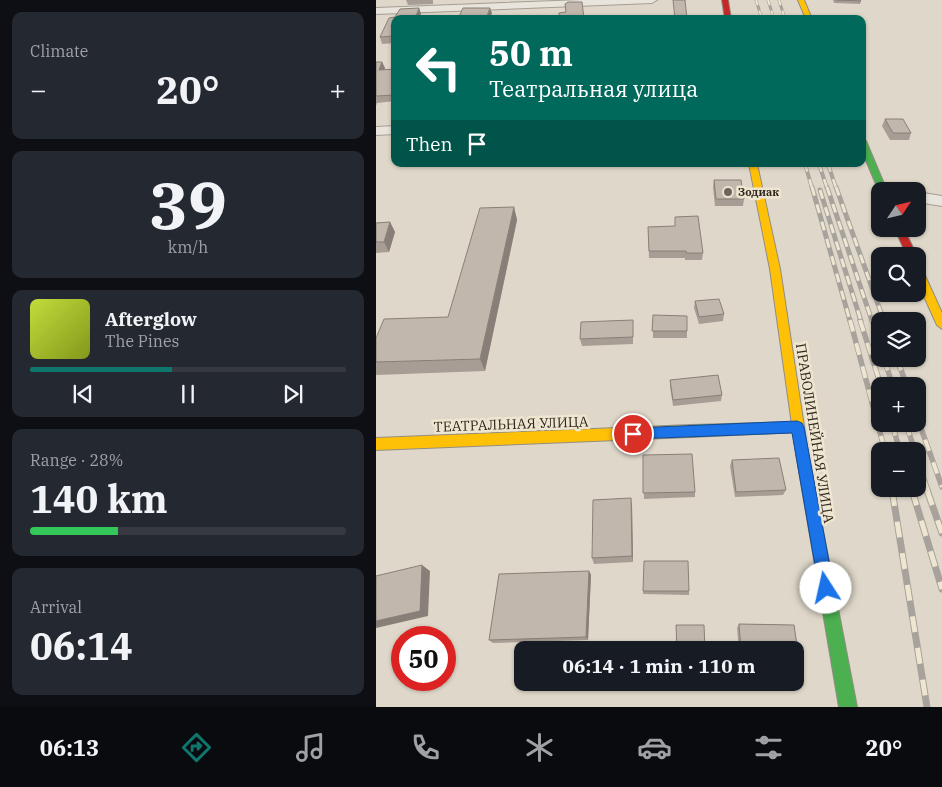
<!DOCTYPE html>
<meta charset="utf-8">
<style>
body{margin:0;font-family:"IBM Plex Serif",serif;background:#242831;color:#f1f3f6;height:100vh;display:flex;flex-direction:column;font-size:19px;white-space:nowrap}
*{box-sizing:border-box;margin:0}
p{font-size:16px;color:#9ea1a6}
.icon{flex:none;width:28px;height:28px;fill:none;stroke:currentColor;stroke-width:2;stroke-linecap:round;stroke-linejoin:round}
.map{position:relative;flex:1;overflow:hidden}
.drawer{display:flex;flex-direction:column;gap:12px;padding:12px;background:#0d0f14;width:376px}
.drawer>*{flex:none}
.hud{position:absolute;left:15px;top:15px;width:475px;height:152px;border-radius:10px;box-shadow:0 1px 4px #0004;background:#00695c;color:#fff;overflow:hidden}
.needle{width:32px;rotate:55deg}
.fabs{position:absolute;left:495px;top:182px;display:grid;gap:10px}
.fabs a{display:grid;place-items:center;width:55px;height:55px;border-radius:10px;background:#171b24;box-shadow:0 1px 4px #0004;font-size:25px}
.speed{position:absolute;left:15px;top:626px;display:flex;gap:10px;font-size:25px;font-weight:700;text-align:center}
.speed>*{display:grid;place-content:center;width:65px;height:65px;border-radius:50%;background:#171b24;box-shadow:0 1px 4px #0004;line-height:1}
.speed .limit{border:8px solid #d22;background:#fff;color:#111}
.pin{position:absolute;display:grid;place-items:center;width:42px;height:42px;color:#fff;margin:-21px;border:2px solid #fff;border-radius:50%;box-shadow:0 1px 5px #0007}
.me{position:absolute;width:55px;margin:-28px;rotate:350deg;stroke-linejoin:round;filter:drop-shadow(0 0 4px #0008)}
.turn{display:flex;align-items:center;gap:18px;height:105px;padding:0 15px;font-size:22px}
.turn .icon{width:65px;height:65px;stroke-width:2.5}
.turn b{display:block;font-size:35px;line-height:42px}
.then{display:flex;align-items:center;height:48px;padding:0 15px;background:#0003;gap:10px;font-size:19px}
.big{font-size:38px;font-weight:700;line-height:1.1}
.drawer .tile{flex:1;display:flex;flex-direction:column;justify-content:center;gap:8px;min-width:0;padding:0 18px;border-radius:10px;background:#242831}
.drawer .dial{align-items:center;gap:0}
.dial b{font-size:65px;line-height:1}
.song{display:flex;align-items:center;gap:15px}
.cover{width:60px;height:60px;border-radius:8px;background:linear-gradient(135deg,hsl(70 70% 55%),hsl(70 70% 35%))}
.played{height:5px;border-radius:2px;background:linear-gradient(90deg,#0f766e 45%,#363941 45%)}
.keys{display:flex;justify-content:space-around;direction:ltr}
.heat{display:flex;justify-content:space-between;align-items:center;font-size:28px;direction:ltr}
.charge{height:8px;border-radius:4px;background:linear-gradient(90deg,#34c759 28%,#363941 0)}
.trip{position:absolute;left:138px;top:641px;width:290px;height:50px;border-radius:10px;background:#171b24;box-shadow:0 1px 4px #0004;font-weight:700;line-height:50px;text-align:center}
.dock{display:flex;height:80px;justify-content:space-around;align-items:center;background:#090b0e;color:#9ea1a6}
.dock .icon{width:35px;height:35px}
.dock .current{color:#0f766e}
.dock b{font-size:22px;color:#f1f3f6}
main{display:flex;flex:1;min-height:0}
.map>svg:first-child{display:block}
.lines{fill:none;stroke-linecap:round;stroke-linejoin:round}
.street-casing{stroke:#a49d94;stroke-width:2}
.fast-casing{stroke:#938d84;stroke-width:2}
.slow-casing{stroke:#938d84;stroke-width:2}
.jam-casing{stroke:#938d84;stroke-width:2}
.street{fill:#e8e3db;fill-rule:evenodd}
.fast{fill:#4caf50;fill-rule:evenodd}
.slow{fill:#ffc107;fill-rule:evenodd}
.jam{fill:#c62828;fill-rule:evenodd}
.rail-far4-casing{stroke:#a7a29b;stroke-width:3}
.rail-far3-casing{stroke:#a7a29b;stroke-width:4}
.rail-far2-casing{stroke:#a7a29b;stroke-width:5}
.rail-far1-casing{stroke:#a7a29b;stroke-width:5.5}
.rail-casing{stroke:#a7a29b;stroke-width:7}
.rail-far4{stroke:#efe6d1;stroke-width:2;stroke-dasharray:5.5;stroke-linecap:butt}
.rail-far3{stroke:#efe6d1;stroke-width:2.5;stroke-dasharray:8;stroke-linecap:butt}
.rail-far2{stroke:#efe6d1;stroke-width:3;stroke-dasharray:9;stroke-linecap:butt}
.rail-far1{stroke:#efe6d1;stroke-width:4;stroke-dasharray:12;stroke-linecap:butt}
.rail{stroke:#efe6d1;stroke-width:5;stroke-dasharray:16;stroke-linecap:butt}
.wall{fill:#a79d94}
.shaded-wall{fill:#888078}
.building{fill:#c2b7ac;stroke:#888078}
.route{fill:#1a73e8;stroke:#114b97}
.poi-dot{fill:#6d655a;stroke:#efe6d1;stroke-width:2}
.labels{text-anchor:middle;stroke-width:5;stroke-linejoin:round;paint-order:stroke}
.far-poi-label{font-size:11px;font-weight:bold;fill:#30271e;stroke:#efe6d1;text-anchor:start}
.street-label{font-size:14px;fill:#30271e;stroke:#efe6d1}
</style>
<main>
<section class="drawer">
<div class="tile"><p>Climate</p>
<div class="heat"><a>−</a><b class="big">20°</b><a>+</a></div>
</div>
<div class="tile dial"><b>39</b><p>km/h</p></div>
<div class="tile">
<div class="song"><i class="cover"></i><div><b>Afterglow</b><p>The Pines</p></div></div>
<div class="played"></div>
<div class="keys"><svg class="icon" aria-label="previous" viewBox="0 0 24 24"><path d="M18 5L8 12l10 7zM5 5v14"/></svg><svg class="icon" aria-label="pause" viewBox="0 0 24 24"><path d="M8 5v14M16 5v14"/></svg><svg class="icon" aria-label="next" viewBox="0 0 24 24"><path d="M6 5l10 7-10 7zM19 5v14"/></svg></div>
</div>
<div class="tile"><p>Range · 28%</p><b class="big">140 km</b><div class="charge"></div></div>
<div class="tile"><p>Arrival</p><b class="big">06:14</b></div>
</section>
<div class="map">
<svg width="566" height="707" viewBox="0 0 566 707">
<rect width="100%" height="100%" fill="#dfd8ca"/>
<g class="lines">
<defs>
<path id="street" d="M 206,0 L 281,0 L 276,3 L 0,14 L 0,8 Z
M 19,126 L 19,134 L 0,135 L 0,127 Z
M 541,192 L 566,196 L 566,206 L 541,202 Z"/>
<path id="fast" d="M 486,139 L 490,141 L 511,191 L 503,191 L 486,151 Z
M 421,422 L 425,423 L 427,427 L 425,431 L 421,432 L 315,437 L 311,435 L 309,431 L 311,427 L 315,425 Z
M 426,447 L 431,449 L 432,453 L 481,707 L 463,707 L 420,453 L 421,449 Z"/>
<path id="slow" d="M 422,0 L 428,0 L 436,19 L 430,19 Z
M 373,164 L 381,164 L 404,269 L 432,453 L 431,457 L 426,459 L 421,457 L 420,453 L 394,269 Z
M 541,266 L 546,269 L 566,313 L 566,329 L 561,325 L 541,281 Z
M 315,425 L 319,427 L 321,431 L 319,435 L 315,437 L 0,450 L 0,438 Z"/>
<path id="jam" d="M 346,0 L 352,0 L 355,19 L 349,19 Z
M 519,229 L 528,229 L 541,256 L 531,256 Z"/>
</defs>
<use href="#street" class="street-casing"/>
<use href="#fast" class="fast-casing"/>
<use href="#slow" class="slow-casing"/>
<use href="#jam" class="jam-casing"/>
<use href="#street" class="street"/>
<use href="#fast" class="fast"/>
<use href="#slow" class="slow"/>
<use href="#jam" class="jam"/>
<defs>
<path id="rail-far4" d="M 380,0 L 386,19
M 392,0 L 398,19
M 403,0 L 409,19"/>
<path id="rail-far3" d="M 429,164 L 436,188
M 443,164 L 451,188
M 452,164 L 460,188"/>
<path id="rail-far2" d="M 436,187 L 474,321
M 451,187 L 496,321
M 460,187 L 508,321
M 444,190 L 485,321"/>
<path id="rail-far1" d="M 474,320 L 509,451
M 484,320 L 505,386
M 496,320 L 504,344
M 508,359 L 517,386
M 521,359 L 531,386
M 541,417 L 566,487
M 516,424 L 524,451
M 530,424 L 539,451
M 541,459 L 552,491
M 516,489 L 516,491
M 536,489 L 537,491"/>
<path id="rail" d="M 516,490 L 551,707
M 536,490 L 566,589
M 551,490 L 566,533"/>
</defs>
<use href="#rail-far4" class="rail-far4-casing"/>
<use href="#rail-far3" class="rail-far3-casing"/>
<use href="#rail-far2" class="rail-far2-casing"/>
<use href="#rail-far1" class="rail-far1-casing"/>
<use href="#rail" class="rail-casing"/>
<use href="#rail-far4" class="rail-far4"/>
<use href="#rail-far3" class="rail-far3"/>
<use href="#rail-far2" class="rail-far2"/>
<use href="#rail-far1" class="rail-far1"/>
<use href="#rail" class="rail"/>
</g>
<path class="wall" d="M 30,0 L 57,0 L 57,4 L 32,5 Z
M 457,0 L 484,0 L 485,1 L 484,4 L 458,3 Z
M 43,8 L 45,14 L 19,19 L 19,43 L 6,44 L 4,37 L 19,17 Z
M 0,62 L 6,62 L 9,68 L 8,70 L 19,69 L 19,101 L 1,103 L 0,106 Z
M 509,119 L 535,133 L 533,140 L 514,140 L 506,126 Z
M 338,180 L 368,199 L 367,206 L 339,206 L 337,187 Z
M 138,207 L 141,220 L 109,371 L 0,375 L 0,338 L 72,317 Z
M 299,217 L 327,253 L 326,260 L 309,260 L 309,258 L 273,258 L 272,227 L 299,226 Z
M 14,222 L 19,232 L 13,252 L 0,253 L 0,223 Z
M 319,301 L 348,314 L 347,321 L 323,324 L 318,308 Z
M 277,315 L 311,331 L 311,338 L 277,338 Z
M 257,320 L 257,344 L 206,346 L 204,339 Z
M 294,380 L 346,395 L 345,401 L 297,406 L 294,386 Z
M 267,455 L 319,492 L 319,497 L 268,499 Z
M 356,460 L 410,490 L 407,495 L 359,497 L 354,466 Z
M 256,505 L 257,562 L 218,564 L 216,558 Z
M 213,571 L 215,575 L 212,640 L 117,643 L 113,640 Z
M 267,591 L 313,591 L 313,595 L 267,594 Z
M 363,624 L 418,625 L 422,652 L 419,654 L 419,650 L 363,650 L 361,628 Z"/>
<path class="shaded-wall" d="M 43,8 L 45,14 L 43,19 L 39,19 Z
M 114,8 L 116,13 L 114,19 L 110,19 Z
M 6,62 L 9,68 L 6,76 L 3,70 Z
M 138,207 L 141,220 L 109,371 L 104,359 Z
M 14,222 L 19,232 L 13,252 L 8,242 Z
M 255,498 L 256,505 L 257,562 L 256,556 Z
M 46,565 L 54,571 L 52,616 L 0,628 L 0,621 Z
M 213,571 L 215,575 L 212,640 L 210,637 Z"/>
<path class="building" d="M 297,0 L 309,0 L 311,19 L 299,19 Z
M 460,0 L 484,0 L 485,1 Z
M 192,2 L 206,2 L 208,19 L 183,19 L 183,13 L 190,12 L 189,4 Z
M 43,8 L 39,19 L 19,19 L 19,36 L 4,37 L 13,18 L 19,17 L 24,9 Z
M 87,8 L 114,8 L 110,19 L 82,19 Z
M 0,62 L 6,62 L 3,70 L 19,69 L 19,95 L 0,96 Z
M 509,119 L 527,119 L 535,133 L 517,133 Z
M 338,180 L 365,180 L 368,199 L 340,199 Z
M 138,207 L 104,359 L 0,362 L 0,338 L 8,319 L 72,317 L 104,208 Z
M 322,216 L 327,253 L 310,253 L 310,251 L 273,251 L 272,227 L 299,226 L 299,217 Z
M 14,222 L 8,242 L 0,242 L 0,223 Z
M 343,299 L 348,314 L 323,317 L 319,301 Z
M 277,315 L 311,316 L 311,331 L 276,331 Z
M 257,320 L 257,337 L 204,339 L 205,322 Z
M 342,375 L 346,395 L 297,400 L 294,380 Z
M 316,454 L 319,492 L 267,493 L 267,455 Z
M 403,458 L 410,490 L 360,492 L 356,460 Z
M 255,498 L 256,556 L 216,558 L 217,500 Z
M 268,561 L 312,561 L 313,591 L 267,591 Z
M 46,565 L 44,611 L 0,621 L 0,576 Z
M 213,571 L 210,637 L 113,640 L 123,574 Z
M 363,624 L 418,625 L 422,652 L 419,652 L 419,650 L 365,650 Z
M 300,625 L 328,625 L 329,650 L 301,650 Z"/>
<path class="route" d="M 421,421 L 426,423 L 428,427 L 458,588 L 456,594 L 450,596 L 445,594 L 443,588 L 416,433 L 257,439 L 252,438 L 250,434 L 252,430 L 257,428 Z"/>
<circle class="poi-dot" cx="352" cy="192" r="5"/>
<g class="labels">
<g class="far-poi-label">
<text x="362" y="196">Зодиак</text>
</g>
<g class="street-label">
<text transform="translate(135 424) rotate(-2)" y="5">ТЕАТРАЛЬНАЯ УЛИЦА</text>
<text transform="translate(439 433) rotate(81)" y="5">ПРАВОЛИНЕЙНАЯ УЛИЦА</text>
</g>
</g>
</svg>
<div class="fabs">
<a><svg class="needle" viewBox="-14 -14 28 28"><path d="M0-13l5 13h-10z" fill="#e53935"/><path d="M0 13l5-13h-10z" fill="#9ea1a6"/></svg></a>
<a><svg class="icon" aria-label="search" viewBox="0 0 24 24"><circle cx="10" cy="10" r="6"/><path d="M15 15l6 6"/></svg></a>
<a><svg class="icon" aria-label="layers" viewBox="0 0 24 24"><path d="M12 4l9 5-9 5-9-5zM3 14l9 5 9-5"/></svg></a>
<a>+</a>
<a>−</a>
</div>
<div class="speed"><div class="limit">50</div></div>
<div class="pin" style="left:257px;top:434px;background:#d93025"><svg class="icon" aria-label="arrive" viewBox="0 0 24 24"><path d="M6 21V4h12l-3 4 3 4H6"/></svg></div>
<svg class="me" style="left:450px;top:588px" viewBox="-20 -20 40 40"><circle r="19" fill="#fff"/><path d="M0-13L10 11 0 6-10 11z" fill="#1a73e8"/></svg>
<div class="trip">06:14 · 1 min · 110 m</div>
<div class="hud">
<div class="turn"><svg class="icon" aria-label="left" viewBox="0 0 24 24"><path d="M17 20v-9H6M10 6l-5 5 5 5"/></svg><div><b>50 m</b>Театральная улица</div></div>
<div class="then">Then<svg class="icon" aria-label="arrive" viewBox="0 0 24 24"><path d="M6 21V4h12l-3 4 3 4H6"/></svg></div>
</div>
</div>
</main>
<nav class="dock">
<b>06:13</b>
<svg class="icon current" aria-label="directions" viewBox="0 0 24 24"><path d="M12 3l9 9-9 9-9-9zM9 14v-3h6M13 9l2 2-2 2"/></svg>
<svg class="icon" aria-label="music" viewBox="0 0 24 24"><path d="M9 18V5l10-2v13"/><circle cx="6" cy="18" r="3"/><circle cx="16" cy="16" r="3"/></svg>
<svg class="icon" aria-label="phone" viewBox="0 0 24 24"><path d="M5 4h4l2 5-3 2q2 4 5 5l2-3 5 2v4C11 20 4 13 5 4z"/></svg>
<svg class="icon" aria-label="climate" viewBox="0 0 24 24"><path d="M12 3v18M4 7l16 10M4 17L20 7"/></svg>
<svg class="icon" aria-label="car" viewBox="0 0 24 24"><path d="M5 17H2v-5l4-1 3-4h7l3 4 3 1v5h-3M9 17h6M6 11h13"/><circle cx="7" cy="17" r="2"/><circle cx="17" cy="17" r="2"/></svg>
<svg class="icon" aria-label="filters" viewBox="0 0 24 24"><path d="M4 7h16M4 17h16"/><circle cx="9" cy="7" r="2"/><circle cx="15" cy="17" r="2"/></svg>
<b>20°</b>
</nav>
